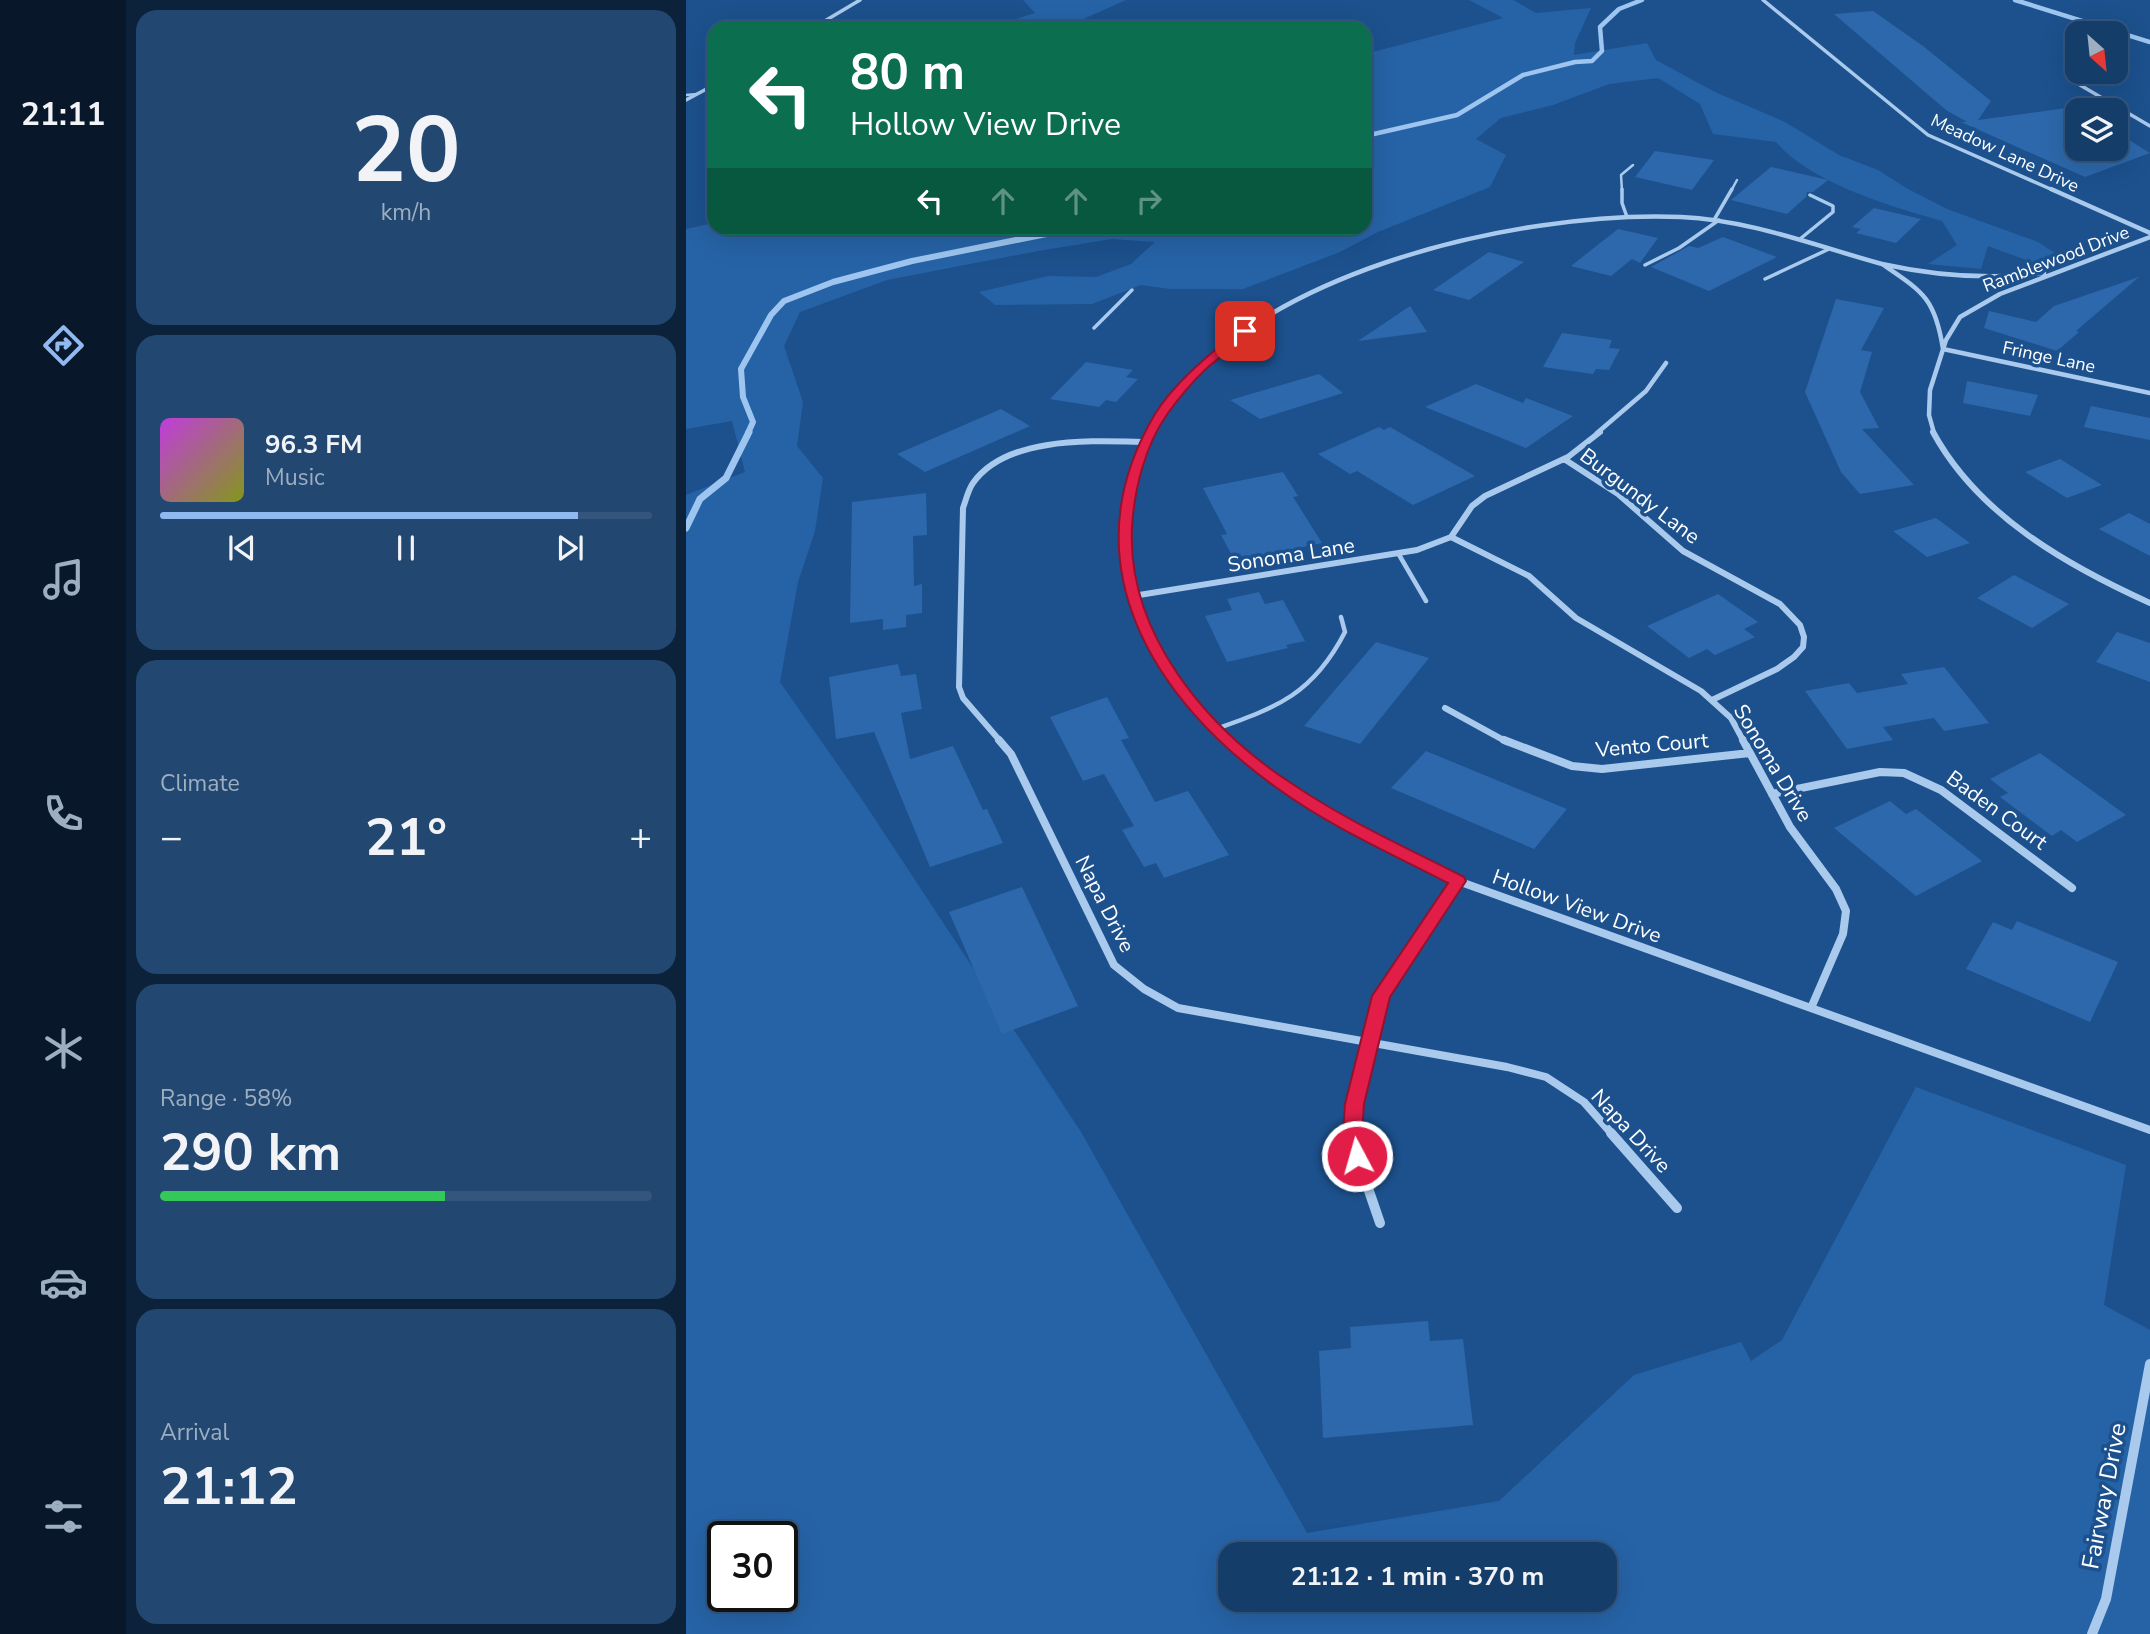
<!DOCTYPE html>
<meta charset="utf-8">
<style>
body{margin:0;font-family:"Nunito Sans",sans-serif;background:#224872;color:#f1f3f6;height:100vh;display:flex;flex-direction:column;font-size:26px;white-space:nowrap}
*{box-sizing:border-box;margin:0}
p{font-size:23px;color:#9daec1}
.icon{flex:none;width:38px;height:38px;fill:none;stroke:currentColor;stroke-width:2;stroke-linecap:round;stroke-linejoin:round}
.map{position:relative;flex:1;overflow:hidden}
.panel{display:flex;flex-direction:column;gap:10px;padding:10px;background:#0c223a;width:560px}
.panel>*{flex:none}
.banner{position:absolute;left:21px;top:21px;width:665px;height:214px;border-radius:21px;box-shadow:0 7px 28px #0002,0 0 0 2px #34567e;background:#0b6e4f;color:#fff;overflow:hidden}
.needle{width:46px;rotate:153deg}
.tools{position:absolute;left:1379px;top:21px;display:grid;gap:14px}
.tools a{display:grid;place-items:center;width:63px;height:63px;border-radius:14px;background:#153d6a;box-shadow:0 7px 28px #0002,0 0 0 2px #34567e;font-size:35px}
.speed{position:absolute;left:21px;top:1521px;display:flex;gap:14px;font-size:35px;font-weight:700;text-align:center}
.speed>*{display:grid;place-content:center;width:91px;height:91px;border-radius:50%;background:#153d6a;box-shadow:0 7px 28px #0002,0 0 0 2px #34567e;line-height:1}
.speed .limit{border:4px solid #111;border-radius:10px;background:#fff;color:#111}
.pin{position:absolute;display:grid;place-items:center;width:60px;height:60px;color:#fff;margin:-30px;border-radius:14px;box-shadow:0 4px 10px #0006}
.me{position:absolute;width:77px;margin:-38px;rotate:354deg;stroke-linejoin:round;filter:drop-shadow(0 0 5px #0008)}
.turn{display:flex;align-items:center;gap:24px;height:147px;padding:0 28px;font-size:32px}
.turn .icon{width:91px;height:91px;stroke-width:2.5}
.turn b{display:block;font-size:49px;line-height:60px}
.lanes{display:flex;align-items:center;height:66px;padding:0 28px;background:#0003;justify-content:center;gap:35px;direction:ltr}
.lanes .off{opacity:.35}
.big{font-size:52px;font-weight:700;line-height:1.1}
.panel .card{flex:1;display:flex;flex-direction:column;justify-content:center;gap:10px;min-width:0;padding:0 24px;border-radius:21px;background:#224872}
.panel .dial{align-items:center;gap:0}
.dial b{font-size:91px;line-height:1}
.song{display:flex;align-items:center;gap:21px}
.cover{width:84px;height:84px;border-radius:10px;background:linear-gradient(135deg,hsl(290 70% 55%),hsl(70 70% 35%))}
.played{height:7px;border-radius:4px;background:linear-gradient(90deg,#90b9f0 85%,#34567e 85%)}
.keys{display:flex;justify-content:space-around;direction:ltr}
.heat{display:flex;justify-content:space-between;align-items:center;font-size:38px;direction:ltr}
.charge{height:10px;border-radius:5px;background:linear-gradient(90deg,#34c759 58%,#34567e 0)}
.trip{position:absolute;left:532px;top:1542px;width:399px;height:70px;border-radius:21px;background:#153d6a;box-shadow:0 7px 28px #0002,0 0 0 2px #34567e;font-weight:700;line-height:70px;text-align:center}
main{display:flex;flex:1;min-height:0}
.dock{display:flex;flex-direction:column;width:126px;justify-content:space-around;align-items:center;background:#08182a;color:#9daec1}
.dock .icon{width:49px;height:49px}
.dock .selected{color:#90b9f0}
.dock b{font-size:32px;color:#f1f3f6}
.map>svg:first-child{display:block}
.green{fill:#2663a6;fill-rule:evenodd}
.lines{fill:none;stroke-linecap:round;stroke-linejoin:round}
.stream-far2{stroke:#9dc5ef;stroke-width:4.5}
.stream-far1{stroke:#9dc5ef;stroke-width:6}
.stream{stroke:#9dc5ef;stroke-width:7}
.building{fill:#2c68ab}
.lane-far2{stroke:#aacaed;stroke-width:2.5}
.lane-far1{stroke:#aacaed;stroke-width:3.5}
.lane{stroke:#aacaed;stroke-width:4.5}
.street-far4{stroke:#aacaed;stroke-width:3.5}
.street-far3{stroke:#aacaed;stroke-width:4.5}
.street-far2{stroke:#aacaed;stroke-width:6}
.street-far1{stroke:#aacaed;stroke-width:8}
.street{stroke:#aacaed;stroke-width:10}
.route{fill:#e11d48;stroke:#92132f;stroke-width:2}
.labels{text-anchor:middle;stroke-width:7;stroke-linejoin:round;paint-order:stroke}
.far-street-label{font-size:18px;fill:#fff;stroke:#1c518d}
.street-label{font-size:21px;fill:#fff;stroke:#1c518d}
.near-street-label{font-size:24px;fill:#fff;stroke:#1c518d}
</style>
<main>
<nav class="dock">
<b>21:11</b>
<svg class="icon selected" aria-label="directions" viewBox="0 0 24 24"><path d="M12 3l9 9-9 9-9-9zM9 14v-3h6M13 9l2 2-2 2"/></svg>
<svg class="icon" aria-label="music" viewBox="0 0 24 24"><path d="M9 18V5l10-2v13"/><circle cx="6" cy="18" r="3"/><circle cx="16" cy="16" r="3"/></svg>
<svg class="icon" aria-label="phone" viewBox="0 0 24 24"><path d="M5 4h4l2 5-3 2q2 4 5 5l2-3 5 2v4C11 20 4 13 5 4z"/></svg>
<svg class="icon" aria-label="climate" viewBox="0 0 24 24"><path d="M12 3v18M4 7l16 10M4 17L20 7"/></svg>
<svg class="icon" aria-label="car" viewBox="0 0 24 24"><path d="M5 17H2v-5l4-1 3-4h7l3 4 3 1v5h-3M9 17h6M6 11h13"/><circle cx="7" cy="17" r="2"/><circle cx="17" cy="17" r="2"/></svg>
<svg class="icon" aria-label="filters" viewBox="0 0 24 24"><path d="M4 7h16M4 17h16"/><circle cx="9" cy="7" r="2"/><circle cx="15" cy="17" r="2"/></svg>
</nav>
<section class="panel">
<div class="card dial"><b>20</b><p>km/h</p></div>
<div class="card">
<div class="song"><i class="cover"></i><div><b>96.3 FM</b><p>Music</p></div></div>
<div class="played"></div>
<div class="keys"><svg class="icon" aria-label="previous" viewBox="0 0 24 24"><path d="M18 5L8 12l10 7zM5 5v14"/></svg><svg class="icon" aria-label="pause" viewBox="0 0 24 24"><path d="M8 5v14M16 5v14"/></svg><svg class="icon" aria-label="next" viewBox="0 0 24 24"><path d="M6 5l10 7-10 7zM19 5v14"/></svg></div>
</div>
<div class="card"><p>Climate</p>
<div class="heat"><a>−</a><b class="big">21°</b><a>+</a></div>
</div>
<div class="card"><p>Range · 58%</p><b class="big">290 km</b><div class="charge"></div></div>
<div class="card"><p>Arrival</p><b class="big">21:12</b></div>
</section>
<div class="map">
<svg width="1464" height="1634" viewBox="0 0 1464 1634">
<rect width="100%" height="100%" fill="#1c518d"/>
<path class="green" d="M 337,0 L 440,0 L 377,28 L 302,28 L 349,13 Z
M 783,0 L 827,0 L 850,13 L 905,8 L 889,43 L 888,55 L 961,43 L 970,60 L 1029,92 L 1099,122 L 1153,155 L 1192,170 L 1222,189 L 1261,209 L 1352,242 L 1375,257 L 1359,267 L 1302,246 L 1295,269 L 1242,264 L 1271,245 L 1256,221 C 1206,207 1124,183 1090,142 L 1027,134 L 1014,104 L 972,78 L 923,84 L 867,105 L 815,118 L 790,139 L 820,155 L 804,187 L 692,232 L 654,252 L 557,289 L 484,289 L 455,285 L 406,304 L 309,305 L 293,292 L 362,276 L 410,277 L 445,264 L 469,242 L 426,239 L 352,251 L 201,280 L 114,312 L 98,346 L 117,402 L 111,446 L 137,478 L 129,531 L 112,582 L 94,682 L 177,801 L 395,1132 L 621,1533 L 813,1501 L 948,1375 L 1055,1342 L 1065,1361 L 1096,1340 L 1230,1087 L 1440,1165 L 1418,1305 L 1464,1330 L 1464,1634 L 0,1634 L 0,495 L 59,472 L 46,421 L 0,429 L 0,229 L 28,223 L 28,228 L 679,228 L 679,54 L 817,18 ZM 37,1536 L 96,1536 L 96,1596 L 37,1596 ZM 544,1554 L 919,1554 L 919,1600 L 544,1600 Z"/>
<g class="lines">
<path class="stream-far2" d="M 1329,0 L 1464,42
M 679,136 L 771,115 L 837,75 L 889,62 L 906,61 L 916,51 L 914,27 L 933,9 L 956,0"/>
<path class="stream-far1" d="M 62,433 L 67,422 L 57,397 L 55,369 L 85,315 L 98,301 L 147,282 L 226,261 L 390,228"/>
<path class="stream" d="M 0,528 L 14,499 L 40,478 L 63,432"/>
</g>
<path class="building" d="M 1187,11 L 1237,46 L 1305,101 L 1292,120 L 1388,107 L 1393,110 L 1391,149 L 1430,149 L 1430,132 L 1464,153 L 1399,177 L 1275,122 L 1281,122 L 1260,110 L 1148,14 Z
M 969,151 L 1028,160 L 1006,190 L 949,177 Z
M 1085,167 L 1142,180 L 1127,192 L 1121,192 L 1120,197 L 1101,214 L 1045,200 Z
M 1188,208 L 1235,219 L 1210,243 L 1170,233 L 1175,229 L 1166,227 Z
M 932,229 L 972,238 L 954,263 L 946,259 L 925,276 L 885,266 Z
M 1037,237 L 1091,257 L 1023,291 L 965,267 L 1003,246 L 1012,248 Z
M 803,252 L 838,262 L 783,300 L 747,290 Z
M 1453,277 L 1390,331 L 1393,332 L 1371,351 L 1298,328 L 1303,311 L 1350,322 L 1368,306 Z
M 1150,299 L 1198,308 L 1175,350 L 1186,352 L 1174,392 L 1193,428 L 1176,429 L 1228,485 L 1174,494 L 1155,472 L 1119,392 Z
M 724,306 L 741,332 L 672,341 Z
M 876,333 L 926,340 L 923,348 L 934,349 L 923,370 L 910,369 L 907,374 L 857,367 Z
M 400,362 L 447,370 L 440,377 L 452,379 L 430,402 L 420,400 L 413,407 L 364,399 Z
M 633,374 L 657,393 L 574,419 L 544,400 Z
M 1281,381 L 1352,395 L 1344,416 L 1277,403 Z
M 790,384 L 837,403 L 840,398 L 887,416 L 840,448 L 739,407 Z
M 1405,406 L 1464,418 L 1464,440 L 1398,427 Z
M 315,409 L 344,426 L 239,472 L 211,454 Z
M 693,427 L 698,430 L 704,427 L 789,476 L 727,505 L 671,471 L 664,474 L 632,454 Z
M 1374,459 L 1416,485 L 1381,498 L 1339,472 Z
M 597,472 L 612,496 L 607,497 L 636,543 L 549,561 L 535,535 L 541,534 L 517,488 Z
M 240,493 L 241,535 L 227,536 L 228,586 L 236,584 L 236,613 L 220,615 L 220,627 L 197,630 L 197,619 L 164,623 L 166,502 Z
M 1443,513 L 1464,524 L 1464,556 L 1413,529 Z
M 1250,518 L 1284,543 L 1241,557 L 1207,531 Z
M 1328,575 L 1383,604 L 1346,628 L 1291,598 Z
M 573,592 L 579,604 L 597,600 L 619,641 L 600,645 L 602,648 L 541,662 L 519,616 L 546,610 L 541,599 Z
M 1032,594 L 1072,622 L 1058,629 L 1069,637 L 1029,655 L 1021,649 L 1003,658 L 961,626 Z
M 1431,632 L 1464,643 L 1464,682 L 1410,662 Z
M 690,642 L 743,658 L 674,744 L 618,726 Z
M 212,664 L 215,676 L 230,674 L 236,709 L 215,713 L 224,759 L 267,746 L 297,810 L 301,809 L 317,843 L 244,867 L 188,732 L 150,739 L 143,677 Z
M 1258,667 L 1303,723 L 1258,731 L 1248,718 L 1197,727 L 1207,740 L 1161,749 L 1119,691 L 1163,683 L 1171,693 L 1222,684 L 1215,674 Z
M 421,697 L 443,738 L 435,740 L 469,802 L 502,791 L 543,855 L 478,878 L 470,863 L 458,867 L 436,830 L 448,826 L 418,774 L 397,781 L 364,717 Z
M 740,751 L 881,809 L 848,849 L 705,788 Z
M 1354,753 L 1440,815 L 1391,842 L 1375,830 L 1366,836 L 1314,797 L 1322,793 L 1304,779 Z
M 1204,801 L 1220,814 L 1230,809 L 1296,861 L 1230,896 L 1148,828 Z
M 336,887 L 392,1006 L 316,1034 L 263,912 Z
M 1331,921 L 1432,962 L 1404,1022 L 1280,969 L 1307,922 L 1326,930 Z
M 742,1321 L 744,1341 L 777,1339 L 787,1425 L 637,1438 L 633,1351 L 665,1348 L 664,1327 Z"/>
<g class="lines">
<path class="lane-far2" d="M 0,95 L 11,94
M 936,191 L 935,175 L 947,165
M 1045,191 L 1051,180"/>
<path class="lane-far1" d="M 936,189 L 936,203 L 941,217
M 1028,220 L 1046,189
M 1114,239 L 1147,212 L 1147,206 L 1124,195
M 959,265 L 993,248 L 1033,220
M 1079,279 L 1143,249
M 408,328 L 446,290"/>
<path class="lane" d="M 712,553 L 740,601
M 530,729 C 592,707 627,694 659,632 L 655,617"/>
<path class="street-far4" d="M 1077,0 L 1242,135 L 1369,191
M 127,28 L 174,0
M 1394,85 L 1464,126
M 0,100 L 28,85"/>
<path class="street-far3" d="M 1365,189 L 1464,233
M 1358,273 C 1303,280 1250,276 1196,264 C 1237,292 1249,298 1257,349 L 1464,393
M 465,433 C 543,274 834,210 995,217 C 1064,220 1130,246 1196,264
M 911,433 L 960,391 L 980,363
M 1248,433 L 1243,415 L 1244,390 L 1260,340 L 1274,317 L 1314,294 L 1464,237"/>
<path class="street-far2" d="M 466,432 C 411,544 451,663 543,742
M 1247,432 C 1292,515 1380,565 1464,603
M 878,459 L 932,494 L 997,551 L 1094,604 L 1114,625 L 1118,637 L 1117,647 L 1108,657 L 1091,669 L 1026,700
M 765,537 L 843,576 L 890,618 L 1015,691 L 1045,718 L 1058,742
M 447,596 L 731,550 L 765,537 L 786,506 L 799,496 L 882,457 L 914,432
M 759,708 L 821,742
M 315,742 L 277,698 L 273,687 L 277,508 C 280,500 282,490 287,483 C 321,435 409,441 461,442"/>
<path class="street-far1" d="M 313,740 L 325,754 L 428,965 L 458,989 L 492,1008 L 821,1067 L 860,1077 L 898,1102 L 927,1135
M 541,740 L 569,763 L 633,808 L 772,881 L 1464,1130
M 818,740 L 886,766 L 916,769 L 1064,753
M 1057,740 L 1104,827 L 1150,889 L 1160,911 L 1157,934 L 1125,1008
M 1086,794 L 1194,772 L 1218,773 L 1255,790 L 1386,888
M 667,1135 L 668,1104 L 695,996 L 772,881"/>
<path class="street" d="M 667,1133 L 671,1156 L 694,1223
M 925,1133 L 991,1208
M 1406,1634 L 1420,1599 L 1464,1364"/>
</g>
<path class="route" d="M 555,328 L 565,331 C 552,345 534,356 520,369 C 507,381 493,398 482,413 C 459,445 448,490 446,528 C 441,634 521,728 605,783 C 659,820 719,847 778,877 L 780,881 L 704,997 L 678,1104 L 676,1133 L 680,1156 L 677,1162 L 671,1165 L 664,1162 L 657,1133 L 659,1104 L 686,996 L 762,883 C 704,853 643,826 591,788 C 466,699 381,562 469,414 C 489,381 527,352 555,328 Z"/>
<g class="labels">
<g class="far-street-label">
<text transform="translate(1319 153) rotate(25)" y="6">Meadow Lane Drive</text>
<text transform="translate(1370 259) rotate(-21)" y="6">Ramblewood Drive</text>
<text transform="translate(1363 357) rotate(12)" y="6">Fringe Lane</text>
</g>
<g class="street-label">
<text transform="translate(954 496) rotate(37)" y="7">Burgundy Lane</text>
<text transform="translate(605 555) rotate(-9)" y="7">Sonoma Lane</text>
<text transform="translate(966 745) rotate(-5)" y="7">Vento Court</text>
<text transform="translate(1087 763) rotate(59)" y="7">Sonoma Drive</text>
<text transform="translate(1311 810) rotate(36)" y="7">Baden Court</text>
<text transform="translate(419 904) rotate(63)" y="7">Napa Drive</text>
<text transform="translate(891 906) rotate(20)" y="7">Hollow View Drive</text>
<text transform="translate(945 1131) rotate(47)" y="7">Napa Drive</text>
</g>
<g class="near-street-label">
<text transform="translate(1418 1496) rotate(-79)" y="8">Fairway Drive</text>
</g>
</g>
</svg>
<div class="tools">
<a><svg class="needle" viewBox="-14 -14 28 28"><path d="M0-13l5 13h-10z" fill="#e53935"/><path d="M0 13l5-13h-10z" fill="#9daec1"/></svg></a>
<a><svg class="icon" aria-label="layers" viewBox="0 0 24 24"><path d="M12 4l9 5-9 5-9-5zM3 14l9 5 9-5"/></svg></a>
</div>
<div class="speed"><div class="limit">30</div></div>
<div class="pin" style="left:559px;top:331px;background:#d93025"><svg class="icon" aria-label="arrive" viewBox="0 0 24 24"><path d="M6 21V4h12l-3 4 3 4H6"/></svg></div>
<svg class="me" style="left:671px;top:1156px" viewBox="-20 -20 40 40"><circle r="17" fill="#e11d48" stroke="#fff" stroke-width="3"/><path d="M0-11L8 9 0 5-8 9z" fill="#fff"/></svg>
<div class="trip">21:12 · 1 min · 370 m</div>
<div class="banner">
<div class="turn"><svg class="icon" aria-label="left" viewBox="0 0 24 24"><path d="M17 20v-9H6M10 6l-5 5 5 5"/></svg><div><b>80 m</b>Hollow View Drive</div></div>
<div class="lanes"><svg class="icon" aria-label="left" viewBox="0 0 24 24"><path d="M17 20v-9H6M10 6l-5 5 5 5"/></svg><svg class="icon off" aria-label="ahead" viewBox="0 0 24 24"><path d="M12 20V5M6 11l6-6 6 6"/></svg><svg class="icon off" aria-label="ahead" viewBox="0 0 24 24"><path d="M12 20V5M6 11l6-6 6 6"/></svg><svg class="icon off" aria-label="right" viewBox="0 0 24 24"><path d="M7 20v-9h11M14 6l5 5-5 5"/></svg></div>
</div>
</div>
</main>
